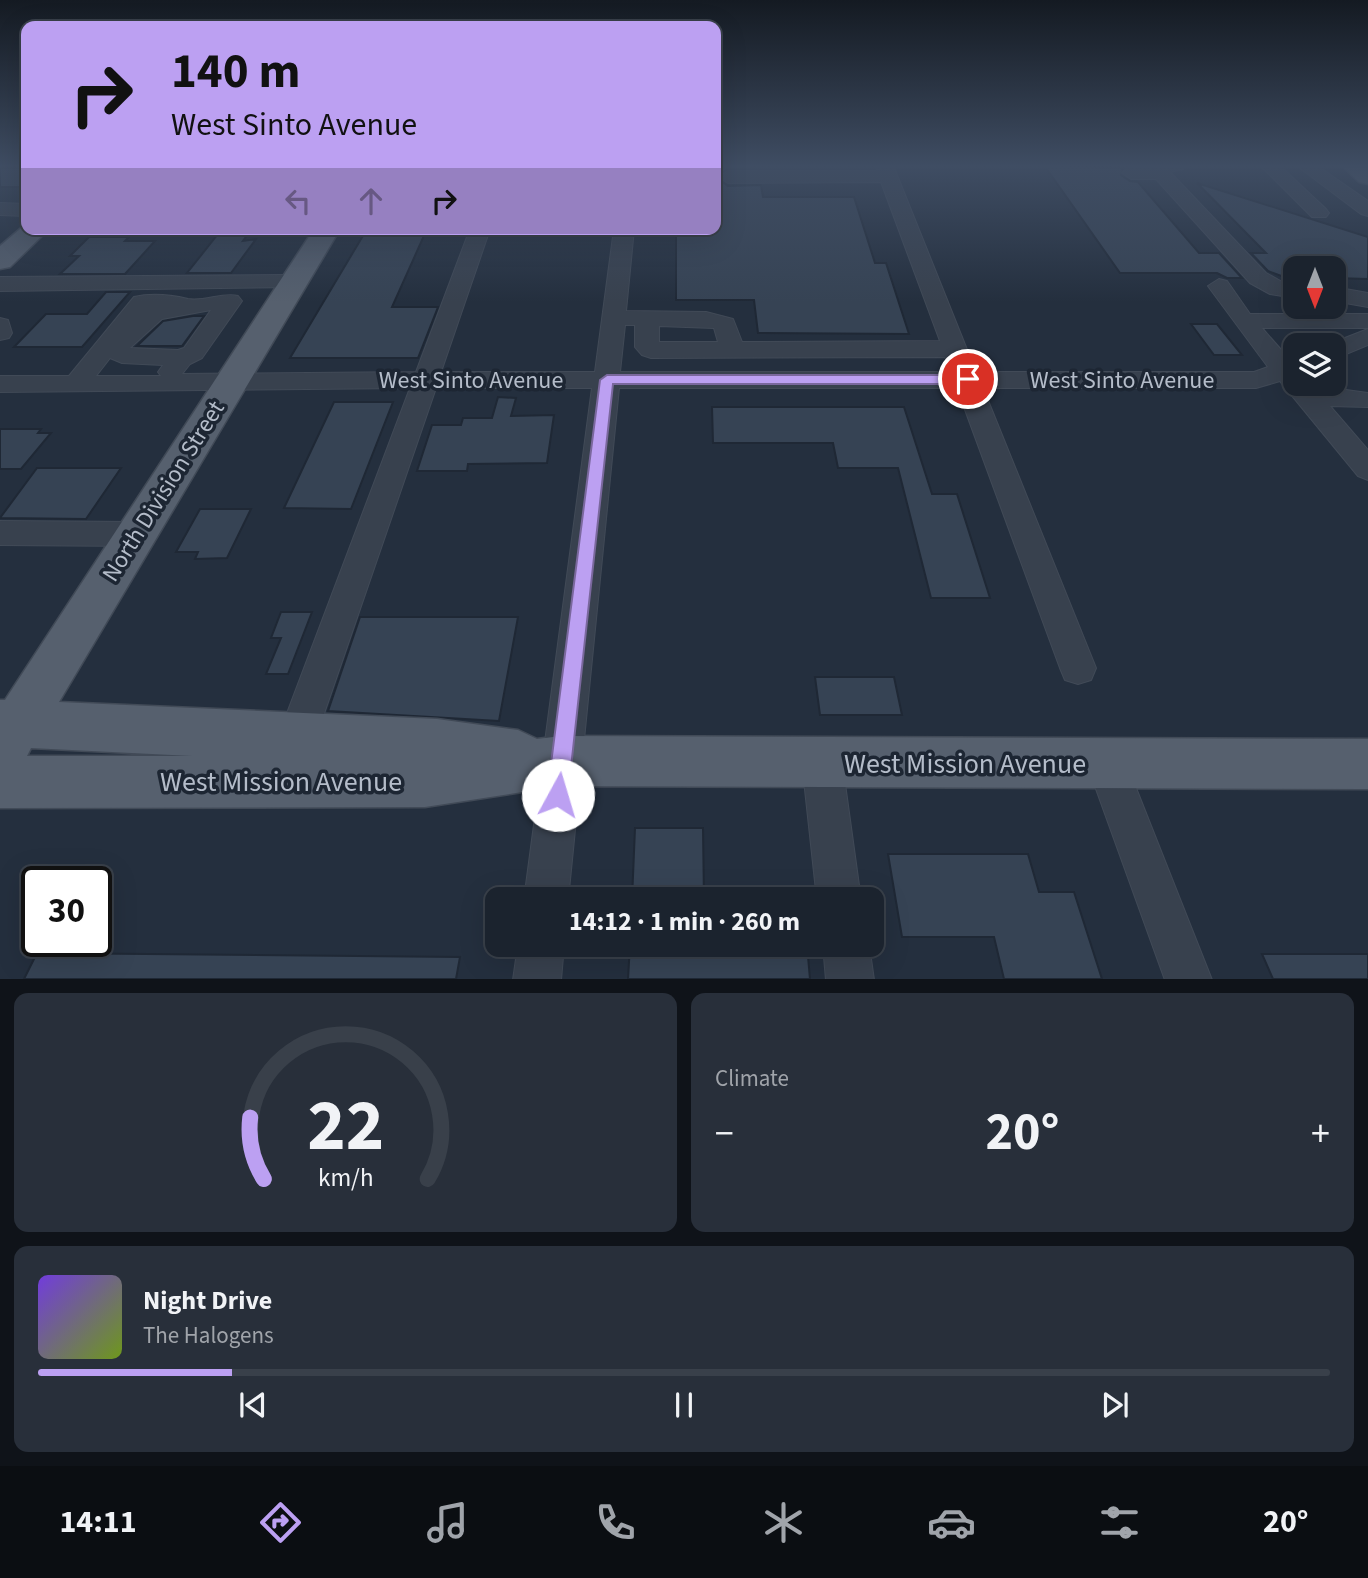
<!DOCTYPE html>
<meta charset="utf-8">
<style>
body{margin:0;font-family:"Source Sans 3",sans-serif;background:#282f3a;color:#f1f3f6;height:100vh;display:flex;flex-direction:column;font-size:26px;white-space:nowrap}
*{box-sizing:border-box;margin:0}
p{font-size:23px;color:#a0a4aa}
.icon{flex:none;width:38px;height:38px;fill:none;stroke:currentColor;stroke-width:2;stroke-linecap:round;stroke-linejoin:round}
.map{position:relative;height:979px;overflow:hidden}
.sheet{display:flex;flex-direction:column;gap:14px;padding:14px;background:#0f1319;flex:1}
.sheet>*{flex:none}
.hud{position:absolute;left:21px;top:21px;width:700px;height:214px;border-radius:14px;box-shadow:0 7px 28px #0002,0 0 0 2px #39404a;background:#bca0f2;color:#111;overflow:hidden}
.needle{width:46px;rotate:180deg}
.tools{position:absolute;left:1283px;top:256px;display:grid;gap:14px}
.tools a{display:grid;place-items:center;width:63px;height:63px;border-radius:14px;background:#1b232e;box-shadow:0 7px 28px #0002,0 0 0 2px #39404a;font-size:35px}
.speed{position:absolute;left:21px;top:866px;display:flex;gap:14px;font-size:35px;font-weight:700;text-align:center}
.speed>*{display:grid;place-content:center;width:91px;height:91px;border-radius:50%;background:#1b232e;box-shadow:0 7px 28px #0002,0 0 0 2px #39404a;line-height:1}
.speed .limit{border:4px solid #111;border-radius:10px;background:#fff;color:#111}
.pin{position:absolute;display:grid;place-items:center;width:60px;height:60px;color:#fff;margin:-30px;border:4px solid #fff;border-radius:50%;box-shadow:0 2px 7px #0007}
.me{position:absolute;width:77px;margin:-38px;rotate:6deg;stroke-linejoin:round;filter:drop-shadow(0 0 5px #0008)}
.turn{display:flex;align-items:center;gap:24px;height:147px;padding:0 35px;font-size:32px}
.turn .icon{width:91px;height:91px;stroke-width:2.5}
.turn b{display:block;font-size:49px;line-height:60px}
.lanes{display:flex;align-items:center;height:66px;padding:0 35px;background:#0003;justify-content:center;gap:35px;direction:ltr}
.lanes .off{opacity:.35}
.big{font-size:52px;font-weight:700;line-height:1.1}
.sheet .card{flex:1;display:flex;flex-direction:column;justify-content:center;gap:10px;min-width:0;padding:0 24px;border-radius:14px;background:#282f3a}
.sheet .dial{align-items:center;gap:0}
.dial svg{height:182px;overflow:visible;fill:none;stroke:#39404a;stroke-width:7;stroke-linecap:round;text-anchor:middle}
.dial text{fill:#f1f3f6;stroke:none}
.song{display:flex;align-items:center;gap:21px}
.cover{width:84px;height:84px;border-radius:10px;background:linear-gradient(135deg,hsl(260 70% 55%),hsl(80 70% 35%))}
.played{height:7px;border-radius:4px;background:linear-gradient(90deg,#bca0f2 15%,#39404a 15%)}
.keys{display:flex;justify-content:space-around;direction:ltr}
.heat{display:flex;justify-content:space-between;align-items:center;font-size:38px;direction:ltr}
.sheet .tiles{flex:1;display:grid;gap:14px;grid-template-columns:1fr 1fr}
.card:last-child{grid-column:span 2}
.trip{position:absolute;left:485px;top:887px;width:399px;height:70px;border-radius:14px;background:#1b232e;box-shadow:0 7px 28px #0002,0 0 0 2px #39404a;font-weight:700;line-height:70px;text-align:center}
.tabs{display:flex;height:112px;justify-content:space-around;align-items:center;background:#0b0e12;color:#a0a4aa}
.tabs .icon{width:49px;height:49px}
.tabs .current{color:#bca0f2}
.tabs b{font-size:32px;color:#f1f3f6}
.map>svg:first-child{display:block}
.building{fill:#364354;stroke:#1f2835;stroke-width:2}
.lines{fill:none;stroke-linecap:round;stroke-linejoin:round}
.minor-casing{stroke:#414a57;stroke-width:2}
.major-casing{stroke:#414a57;stroke-width:3}
.minor{fill:#38414e;fill-rule:evenodd}
.major{fill:#56606e;fill-rule:evenodd}
.route{fill:#bca0f2;stroke:#7a689d;stroke-width:2}
.labels{text-anchor:middle;stroke-width:7;stroke-linejoin:round;paint-order:stroke}
.street-label{font-size:24px;fill:#b4bcc9;stroke:#1d2633}
.near-street-label{font-size:28px;fill:#b4bcc9;stroke:#1d2633}
</style>
<div class="map">
<svg width="1368" height="980" viewBox="0 0 1368 980">
<rect width="100%" height="100%" fill="#242f3e"/>
<path class="building" d="M 716,165 L 753,165 L 753,168 L 727,169 L 717,178 L 728,186 L 761,185 L 763,197 L 854,197 L 875,263 L 886,263 L 909,334 L 758,333 L 754,300 L 676,300 L 676,229 L 716,229 Z
M 1044,165 L 1123,168 L 1121,175 L 1130,181 L 1138,182 L 1199,253 L 1219,253 L 1242,278 L 1227,278 L 1217,273 L 1120,273 Z
M 0,168 L 26,168 L 26,187 L 0,187 Z
M 1197,183 L 1368,237 L 1368,279 L 1334,278 L 1334,268 L 1295,268 L 1295,281 L 1268,271 L 1251,253 L 1266,253 Z
M 367,229 L 427,229 L 392,307 L 438,307 L 418,358 L 290,358 Z
M 218,234 L 248,234 L 243,241 L 256,239 L 231,273 L 187,273 Z
M 89,237 L 129,237 L 125,241 L 155,241 L 125,274 L 60,274 L 79,256 L 70,256 Z
M 106,292 L 130,292 L 82,347 L 14,347 L 46,314 L 87,314 Z
M 193,316 L 204,316 L 182,346 L 137,346 L 163,321 Z
M 1191,324 L 1217,324 L 1242,355 L 1214,355 Z
M 498,397 L 516,398 L 511,416 L 554,415 L 547,463 L 468,464 L 467,471 L 417,471 L 432,425 L 461,425 L 463,418 L 492,418 Z
M 334,402 L 393,402 L 351,509 L 284,508 Z
M 712,407 L 904,407 L 932,494 L 957,494 L 990,598 L 931,598 L 898,468 L 838,468 L 833,443 L 713,443 Z
M 0,429 L 41,429 L 38,433 L 51,433 L 21,469 L 0,469 Z
M 37,468 L 121,468 L 86,519 L 0,518 Z
M 200,509 L 251,509 L 227,558 L 195,559 L 198,552 L 176,552 Z
M 281,612 L 312,612 L 288,674 L 266,674 L 281,638 L 271,638 Z
M 360,617 L 518,617 L 499,721 L 328,711 Z
M 815,677 L 894,677 L 902,715 L 820,715 Z
M 635,828 L 703,828 L 704,900 L 632,900 Z
M 888,854 L 1028,854 L 1039,892 L 1074,892 L 1102,979 L 1004,979 L 994,937 L 902,937 Z
M 630,945 L 807,945 L 810,979 L 628,979 Z
M 37,953 L 460,957 L 456,979 L 24,979 Z
M 1262,954 L 1368,954 L 1368,979 L 1273,979 Z"/>
<g class="lines">
<defs>
<path id="minor" d="M 875,165 L 893,165 L 976,372 L 1254,372 L 1268,367 L 1208,286 L 1219,279 L 1227,281 L 1250,314 L 1368,314 L 1368,328 L 1262,328 L 1290,360 L 1295,359 L 1295,383 L 1368,393 L 1368,407 L 1330,406 L 1368,450 L 1368,480 L 1358,476 L 1280,381 L 1256,388 L 983,388 L 1096,668 L 1091,680 L 1078,684 L 1065,680 L 1060,668 L 957,388 L 619,388 L 568,900 L 524,900 L 592,388 L 436,388 L 316,737 L 311,750 L 297,756 L 283,750 L 278,737 L 410,388 L 0,392 L 0,376 L 69,376 L 134,297 C 152,293 171,295 188,299 C 205,302 222,292 238,296 L 242,301 L 202,358 L 190,364 L 182,374 L 416,372 L 470,229 L 490,229 L 441,372 L 595,372 L 614,229 L 634,229 L 626,311 L 706,312 L 733,319 L 742,342 L 940,341 L 881,182 L 728,183 L 719,177 L 728,171 L 877,171 ZM 211,310 L 184,348 L 178,350 L 130,348 L 162,319 ZM 625,325 L 635,325 L 635,347 L 642,355 L 651,358 L 945,357 L 951,372 L 620,372 ZM 659,326 L 714,328 L 718,342 L 659,342 ZM 110,358 L 122,363 L 163,365 L 158,372 L 161,376 L 96,376 Z
M 1157,165 L 1186,165 L 1183,169 L 1170,172 L 1266,273 L 1284,283 L 1295,284 L 1295,298 L 1270,294 L 1250,283 L 1156,179 L 1131,179 L 1122,173 C 1131,162 1147,172 1157,165 Z
M 1260,165 L 1279,165 L 1326,209 L 1329,213 L 1326,217 L 1312,217 Z
M 1296,165 L 1316,165 L 1368,201 L 1368,216 L 1361,214 Z
M 0,203 L 26,204 L 26,216 L 0,215 Z
M 293,275 L 304,282 L 301,287 L 0,291 L 0,277 Z
M 1334,287 L 1368,293 L 1368,307 L 1334,301 Z
M 0,318 L 8,320 L 12,333 L 9,338 L 0,340 Z
M 1368,329 L 1368,345 L 1334,359 L 1334,345 L 1327,345 Z
M 0,521 L 136,522 L 147,525 L 152,534 L 147,543 L 136,546 L 0,545 Z
M 822,743 L 836,748 L 842,762 L 861,900 L 817,900 L 802,762 L 808,748 Z
M 1107,744 L 1121,750 L 1212,980 L 1165,980 L 1087,764 L 1093,750 Z
M 518,945 L 564,945 L 561,980 L 513,980 Z
M 823,945 L 869,945 L 874,980 L 826,980 Z"/>
<path id="major" d="M 1341,165 L 1367,165 L 1368,184 L 1359,182 Z
M 26,224 L 26,229 L 49,229 L 10,267 L 0,269 L 0,246 Z
M 314,229 L 340,229 L 59,702 L 437,719 L 518,730 L 537,739 L 561,736 L 1368,739 L 1368,789 L 561,786 L 425,807 L 0,808 L 0,700 L 5,700 ZM 31,748 L 192,756 L 27,756 Z"/>
</defs>
<use href="#minor" class="minor-casing"/>
<use href="#major" class="major-casing"/>
<use href="#minor" class="minor"/>
<use href="#major" class="major"/>
</g>
<linearGradient id="sky" x2="0" y2="1"><stop stop-color="#141a22"/><stop offset="0.55" stop-color="#3f4d63"/><stop offset="1" stop-color="#3f4d63" stop-opacity="0"/></linearGradient>
<rect width="1368" height="302" fill="url(#sky)"/>
<path class="route" d="M 607,375 L 968,375 L 975,379 L 968,384 L 613,384 L 568,795 L 565,803 L 558,806 L 550,803 L 547,795 L 600,380 Z"/>
<g class="labels">
<g class="street-label">
<text x="471" y="388">West Sinto Avenue</text>
<text x="1122" y="388">West Sinto Avenue</text>
<text transform="translate(163 491) rotate(-58)" y="8">North Division Street</text>
</g>
<g class="near-street-label">
<text x="965" y="773">West Mission Avenue</text>
<text x="281" y="791">West Mission Avenue</text>
</g>
</g>
</svg>
<div class="tools">
<a><svg class="needle" viewBox="-14 -14 28 28"><path d="M0-13l5 13h-10z" fill="#e53935"/><path d="M0 13l5-13h-10z" fill="#a0a4aa"/></svg></a>
<a><svg class="icon" aria-label="layers" viewBox="0 0 24 24"><path d="M12 4l9 5-9 5-9-5zM3 14l9 5 9-5"/></svg></a>
</div>
<div class="speed"><div class="limit">30</div></div>
<div class="pin" style="left:968px;top:379px;background:#d93025"><svg class="icon" aria-label="arrive" viewBox="0 0 24 24"><path d="M6 21V4h12l-3 4 3 4H6"/></svg></div>
<svg class="me" style="left:558px;top:795px" viewBox="-20 -20 40 40"><circle r="19" fill="#fff"/><path d="M0-13L10 11 0 6-10 11z" fill="#bca0f2"/></svg>
<div class="trip">14:12 · 1 min · 260 m</div>
<div class="hud">
<div class="turn"><svg class="icon" aria-label="right" viewBox="0 0 24 24"><path d="M7 20v-9h11M14 6l5 5-5 5"/></svg><div><b>140 m</b>West Sinto Avenue</div></div>
<div class="lanes"><svg class="icon off" aria-label="left" viewBox="0 0 24 24"><path d="M17 20v-9H6M10 6l-5 5 5 5"/></svg><svg class="icon off" aria-label="ahead" viewBox="0 0 24 24"><path d="M12 20V5M6 11l6-6 6 6"/></svg><svg class="icon" aria-label="right" viewBox="0 0 24 24"><path d="M7 20v-9h11M14 6l5 5-5 5"/></svg></div>
</div>
</div>
<section class="sheet">
<div class="tiles">
<div class="card dial"><svg viewBox="0 0 100 80">
<path d="M14 69A42 42 0 1 1 86 69"/>
<path d="M14 69A42 42 0 0 1 8 42" stroke="#bca0f2"/>
<text x="50" y="56" font-size="32" font-weight="700">22</text>
<text x="50" y="72" font-size="11">km/h</text>
</svg></div>
<div class="card"><p>Climate</p>
<div class="heat"><a>−</a><b class="big">20°</b><a>+</a></div>
</div>
<div class="card">
<div class="song"><i class="cover"></i><div><b>Night Drive</b><p>The Halogens</p></div></div>
<div class="played"></div>
<div class="keys"><svg class="icon" aria-label="previous" viewBox="0 0 24 24"><path d="M18 5L8 12l10 7zM5 5v14"/></svg><svg class="icon" aria-label="pause" viewBox="0 0 24 24"><path d="M8 5v14M16 5v14"/></svg><svg class="icon" aria-label="next" viewBox="0 0 24 24"><path d="M6 5l10 7-10 7zM19 5v14"/></svg></div>
</div>
</div>
</section>
<nav class="tabs">
<b>14:11</b>
<svg class="icon current" aria-label="directions" viewBox="0 0 24 24"><path d="M12 3l9 9-9 9-9-9zM9 14v-3h6M13 9l2 2-2 2"/></svg>
<svg class="icon" aria-label="music" viewBox="0 0 24 24"><path d="M9 18V5l10-2v13"/><circle cx="6" cy="18" r="3"/><circle cx="16" cy="16" r="3"/></svg>
<svg class="icon" aria-label="phone" viewBox="0 0 24 24"><path d="M5 4h4l2 5-3 2q2 4 5 5l2-3 5 2v4C11 20 4 13 5 4z"/></svg>
<svg class="icon" aria-label="climate" viewBox="0 0 24 24"><path d="M12 3v18M4 7l16 10M4 17L20 7"/></svg>
<svg class="icon" aria-label="car" viewBox="0 0 24 24"><path d="M5 17H2v-5l4-1 3-4h7l3 4 3 1v5h-3M9 17h6M6 11h13"/><circle cx="7" cy="17" r="2"/><circle cx="17" cy="17" r="2"/></svg>
<svg class="icon" aria-label="filters" viewBox="0 0 24 24"><path d="M4 7h16M4 17h16"/><circle cx="9" cy="7" r="2"/><circle cx="15" cy="17" r="2"/></svg>
<b>20°</b>
</nav>
